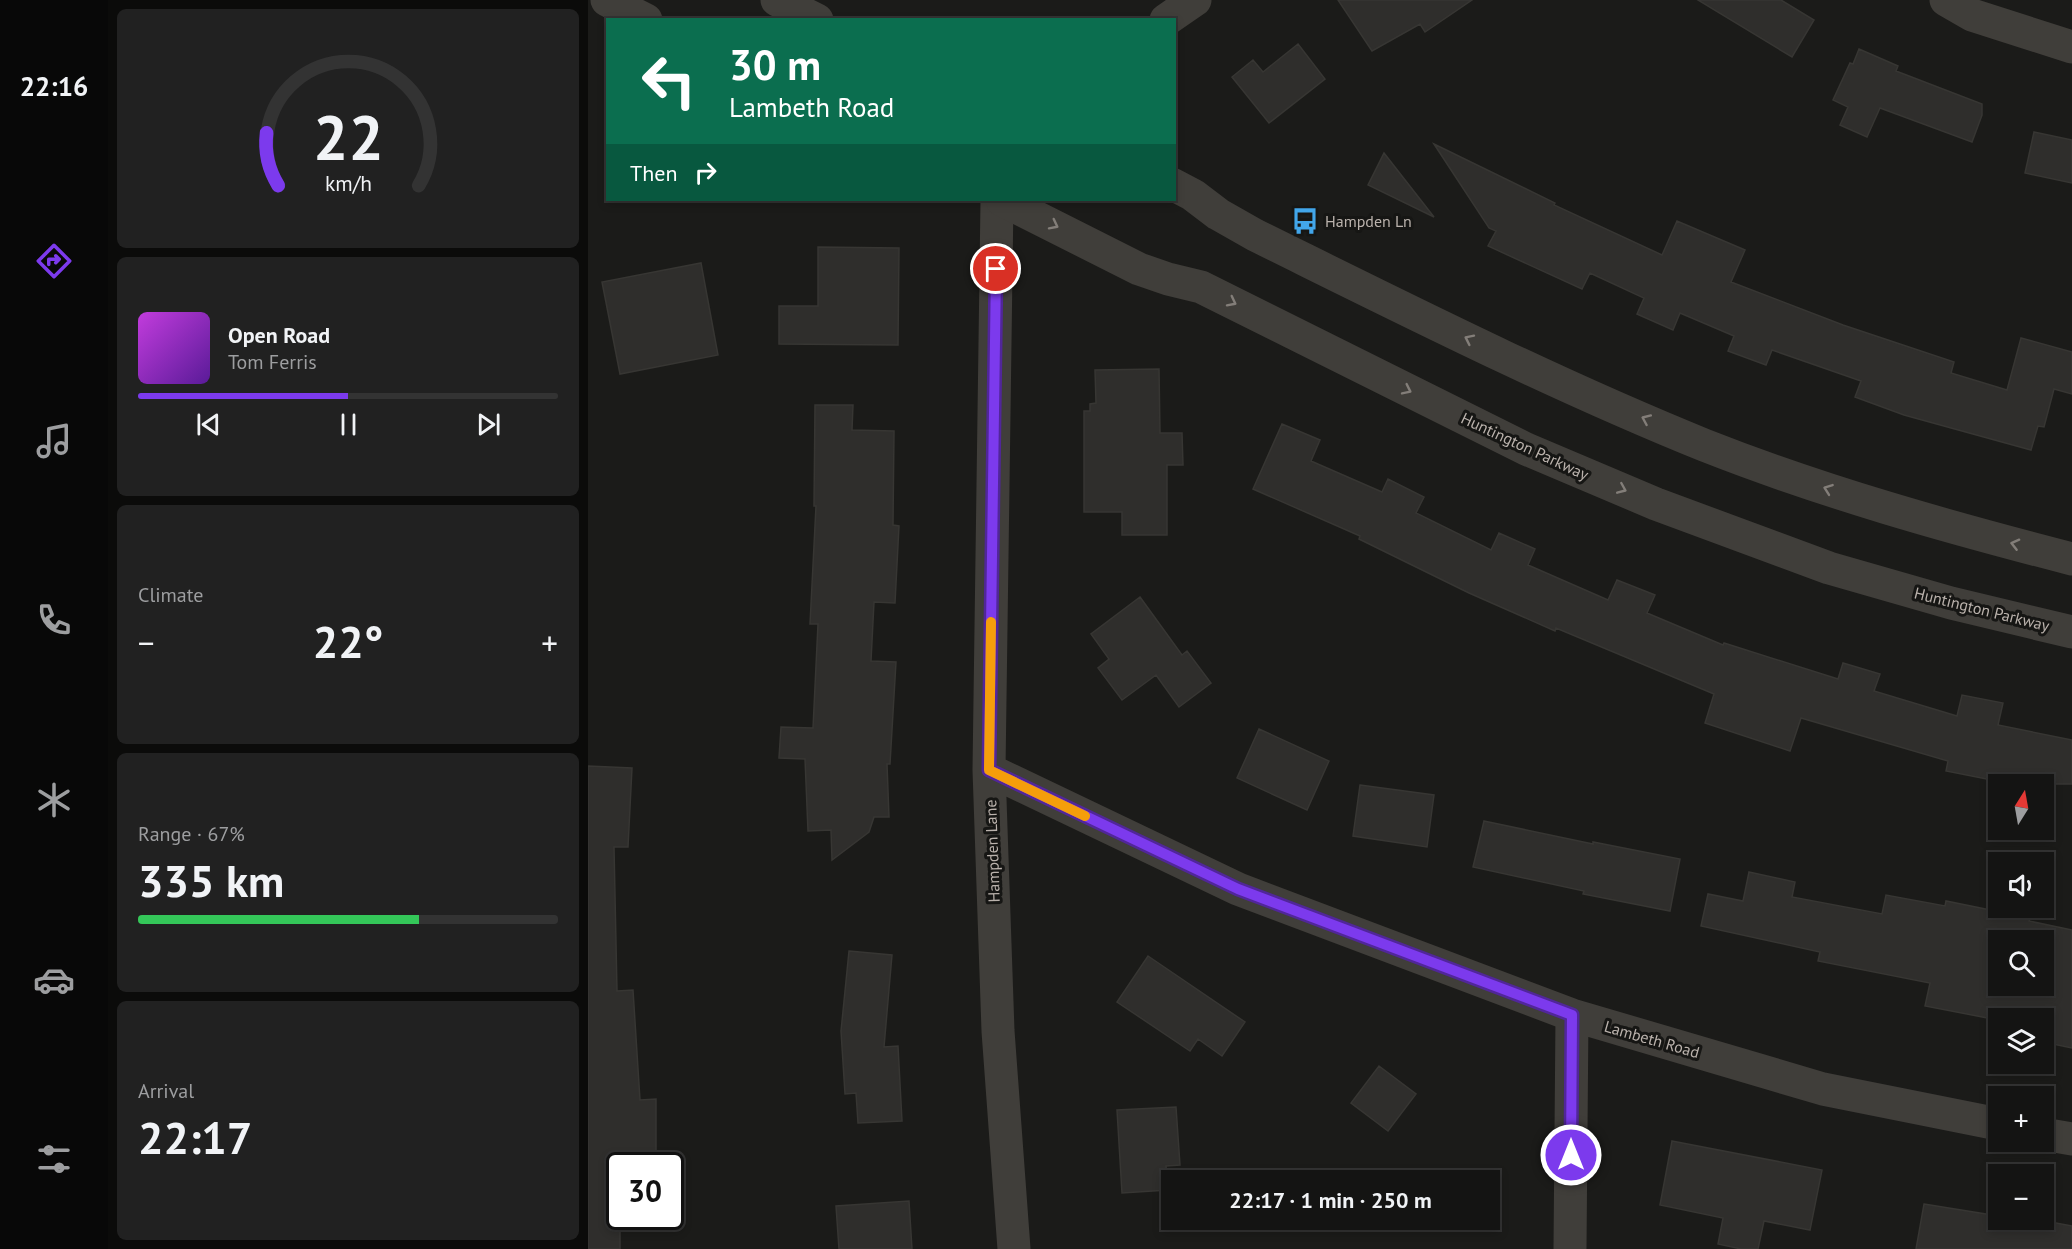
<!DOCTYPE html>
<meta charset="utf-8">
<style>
body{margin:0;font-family:"PT Sans",sans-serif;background:#212121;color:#f1f3f6;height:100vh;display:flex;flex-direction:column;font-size:22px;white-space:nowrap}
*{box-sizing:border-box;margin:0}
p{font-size:20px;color:#9d9ea0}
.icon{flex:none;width:33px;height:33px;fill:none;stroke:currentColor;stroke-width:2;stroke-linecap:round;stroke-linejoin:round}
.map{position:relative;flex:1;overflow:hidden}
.side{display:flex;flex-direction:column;gap:9px;padding:9px;background:#0b0b0a;width:480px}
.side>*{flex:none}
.guide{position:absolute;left:18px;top:18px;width:570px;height:183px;border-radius:0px;box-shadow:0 3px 9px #0003,0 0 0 2px #333;background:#0b6e4f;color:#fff;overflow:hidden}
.needle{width:39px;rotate:11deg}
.tools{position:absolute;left:1400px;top:774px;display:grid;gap:12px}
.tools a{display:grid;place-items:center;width:66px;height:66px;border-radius:0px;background:#141413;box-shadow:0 3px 9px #0003,0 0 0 2px #333;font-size:30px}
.speed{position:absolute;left:18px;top:1152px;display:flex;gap:12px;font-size:30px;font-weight:700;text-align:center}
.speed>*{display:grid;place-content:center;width:78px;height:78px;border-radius:50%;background:#141413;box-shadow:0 3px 9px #0003,0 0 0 2px #333;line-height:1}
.speed .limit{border:3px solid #111;border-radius:9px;background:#fff;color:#111}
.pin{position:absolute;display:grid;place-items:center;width:51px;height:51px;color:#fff;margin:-26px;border:3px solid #fff;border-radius:50%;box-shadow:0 2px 6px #0007}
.me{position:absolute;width:66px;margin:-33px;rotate:0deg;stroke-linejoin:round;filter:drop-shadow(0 0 4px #0008)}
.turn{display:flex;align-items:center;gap:21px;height:126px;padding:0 24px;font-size:27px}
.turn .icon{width:78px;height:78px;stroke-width:2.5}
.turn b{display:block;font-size:42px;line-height:51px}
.then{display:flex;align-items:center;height:57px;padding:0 24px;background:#0003;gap:12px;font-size:22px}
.big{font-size:45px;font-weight:800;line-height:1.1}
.side .card{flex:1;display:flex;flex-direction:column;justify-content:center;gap:9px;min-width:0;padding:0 21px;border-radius:9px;background:#212121}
.side .dial{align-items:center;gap:0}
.dial svg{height:156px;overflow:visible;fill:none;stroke:#333;stroke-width:7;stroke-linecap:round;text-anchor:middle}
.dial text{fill:#f1f3f6;stroke:none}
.song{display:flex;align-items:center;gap:18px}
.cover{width:72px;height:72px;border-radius:9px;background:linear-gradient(135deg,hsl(290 70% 55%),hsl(270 70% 35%))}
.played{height:6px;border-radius:3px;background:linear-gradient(90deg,#7c3aed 50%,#333 50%)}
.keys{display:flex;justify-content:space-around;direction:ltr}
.heat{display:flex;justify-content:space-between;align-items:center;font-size:33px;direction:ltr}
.charge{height:9px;border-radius:4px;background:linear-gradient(90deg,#34c759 67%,#333 0)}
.trip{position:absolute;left:573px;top:1170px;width:339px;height:60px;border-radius:0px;background:#141413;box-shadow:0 3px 9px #0003,0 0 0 2px #333;font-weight:800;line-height:60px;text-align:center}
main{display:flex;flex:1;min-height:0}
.tabs{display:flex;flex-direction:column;width:108px;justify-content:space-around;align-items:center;background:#080808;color:#9d9ea0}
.tabs .icon{width:42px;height:42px}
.tabs .on{color:#7c3aed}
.tabs b{font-size:27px;color:#f1f3f6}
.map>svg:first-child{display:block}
.building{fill:#2f2e2c;stroke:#373633;stroke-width:1.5;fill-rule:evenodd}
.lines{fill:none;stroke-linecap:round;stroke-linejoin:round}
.minor{stroke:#403e3a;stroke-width:33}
.tertiary{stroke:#403e3a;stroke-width:33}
.oneway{stroke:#837e79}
.route-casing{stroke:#51269a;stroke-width:15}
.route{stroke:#7c3aed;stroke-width:10}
.slow{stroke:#f59e0b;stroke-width:10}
.labels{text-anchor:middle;stroke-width:6;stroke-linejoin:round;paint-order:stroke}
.poi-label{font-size:16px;fill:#bab2ac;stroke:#161614;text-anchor:start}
.street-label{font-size:16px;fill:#bab2ac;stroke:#161614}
</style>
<main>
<nav class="tabs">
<b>22:16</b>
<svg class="icon on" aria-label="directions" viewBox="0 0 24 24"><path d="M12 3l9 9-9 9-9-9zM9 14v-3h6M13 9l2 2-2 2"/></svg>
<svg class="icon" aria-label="music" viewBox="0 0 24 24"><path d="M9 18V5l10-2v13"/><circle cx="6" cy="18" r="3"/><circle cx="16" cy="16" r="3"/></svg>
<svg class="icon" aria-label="phone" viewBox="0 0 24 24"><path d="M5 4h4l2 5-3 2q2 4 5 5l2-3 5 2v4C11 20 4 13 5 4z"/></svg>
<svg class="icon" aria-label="climate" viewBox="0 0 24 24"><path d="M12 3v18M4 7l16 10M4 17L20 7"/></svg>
<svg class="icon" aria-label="car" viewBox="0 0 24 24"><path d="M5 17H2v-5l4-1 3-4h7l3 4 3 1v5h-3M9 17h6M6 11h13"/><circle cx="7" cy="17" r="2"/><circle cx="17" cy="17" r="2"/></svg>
<svg class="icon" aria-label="filters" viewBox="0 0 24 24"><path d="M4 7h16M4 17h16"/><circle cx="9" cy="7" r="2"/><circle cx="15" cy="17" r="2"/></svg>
</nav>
<section class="side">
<div class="card dial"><svg viewBox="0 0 100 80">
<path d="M14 69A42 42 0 1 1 86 69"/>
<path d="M14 69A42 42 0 0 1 8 42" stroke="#7c3aed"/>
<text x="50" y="56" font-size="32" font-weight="700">22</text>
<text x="50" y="72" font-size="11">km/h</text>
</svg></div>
<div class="card">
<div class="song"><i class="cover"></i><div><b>Open Road</b><p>Tom Ferris</p></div></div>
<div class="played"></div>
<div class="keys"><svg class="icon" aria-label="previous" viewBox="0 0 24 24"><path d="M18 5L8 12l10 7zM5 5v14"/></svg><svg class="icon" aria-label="pause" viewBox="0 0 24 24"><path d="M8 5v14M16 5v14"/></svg><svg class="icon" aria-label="next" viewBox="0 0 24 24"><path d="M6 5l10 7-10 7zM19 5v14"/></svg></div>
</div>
<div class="card"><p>Climate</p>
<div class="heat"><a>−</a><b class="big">22°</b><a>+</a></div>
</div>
<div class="card"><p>Range · 67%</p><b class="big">335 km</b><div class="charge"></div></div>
<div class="card"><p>Arrival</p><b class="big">22:17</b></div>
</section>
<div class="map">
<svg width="1484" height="1249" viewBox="0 0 1484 1249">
<rect width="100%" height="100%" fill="#1b1b19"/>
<path class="building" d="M 750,0 L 884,0 L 837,32 L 832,24 L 784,51 Z
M 1110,0 L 1193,0 L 1226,20 L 1204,57 Z
M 710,44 L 737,79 L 681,123 L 644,77 L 665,60 L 675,72 Z
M 1271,49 L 1310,66 L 1308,71 L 1394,104 L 1394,115 L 1384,142 L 1292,108 L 1279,137 L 1252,125 L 1260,107 L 1245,100 L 1262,63 L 1265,64 Z
M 1446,132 L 1484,140 L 1484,183 L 1437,173 Z
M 846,144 L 967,203 L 966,205 L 1074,255 L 1089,221 L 1157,250 L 1143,282 L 1255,325 L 1366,362 L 1363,373 L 1419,390 L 1433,338 L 1484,352 L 1484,394 L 1466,389 L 1456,427 L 1450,426 L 1443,450 L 1316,415 L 1267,397 L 1273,381 L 1184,350 L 1178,365 L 1140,351 L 1146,336 L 1092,313 L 1085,330 L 1049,314 L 1056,298 L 1002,273 L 994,289 L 900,246 L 908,231 L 901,228 Z
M 796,153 L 846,217 L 780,185 Z
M 230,247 L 311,248 L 310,345 L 191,344 L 191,306 L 230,306 Z
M 113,263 L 130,355 L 32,374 L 14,282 Z
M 571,369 L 572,433 L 594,433 L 595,465 L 579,465 L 579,535 L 534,535 L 534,512 L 496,512 L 496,411 L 502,411 L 502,404 L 508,403 L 507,370 Z
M 227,405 L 265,405 L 264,430 L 306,431 L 305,525 L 311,526 L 307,603 L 286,602 L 283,661 L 308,662 L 302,764 L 299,764 L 301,817 L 286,817 L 281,832 L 244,860 L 243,830 L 220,831 L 217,759 L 191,758 L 193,727 L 225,728 L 230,624 L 222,624 L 228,506 L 226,506 Z
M 694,424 L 732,440 L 723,461 L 794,492 L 800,479 L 836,497 L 828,513 L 903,550 L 911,533 L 947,549 L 940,565 L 1020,600 L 1029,580 L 1067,595 L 1059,613 L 1135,645 L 1136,643 L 1250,679 L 1255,663 L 1292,674 L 1286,691 L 1369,716 L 1374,695 L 1415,703 L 1410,725 L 1484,740 L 1484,784 L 1424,784 L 1358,771 L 1360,761 L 1213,718 L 1202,751 L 1117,723 L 1126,694 L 968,628 L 967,631 L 881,593 L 771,539 L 772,536 L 665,489 Z
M 552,597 L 594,655 L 599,651 L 623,683 L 591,707 L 568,675 L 534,700 L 510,668 L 521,659 L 503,634 Z
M 671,729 L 741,761 L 719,810 L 649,778 Z
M 0,766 L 44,768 L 40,847 L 26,847 L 29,991 L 45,990 L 52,1100 L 68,1099 L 68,1166 L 32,1166 L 32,1249 L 0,1249 Z
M 772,785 L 846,795 L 839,847 L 765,836 Z
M 896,821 L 1005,844 L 1005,842 L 1092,859 L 1082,911 L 995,894 L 996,891 L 885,867 Z
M 1161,872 L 1207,882 L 1204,897 L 1294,914 L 1298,895 L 1357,906 L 1358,901 L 1442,918 L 1441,921 L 1484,930 L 1484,1048 L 1455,1042 L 1455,1018 L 1410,1018 L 1410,1020 L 1337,1006 L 1342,983 L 1230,961 L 1232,952 L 1113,926 L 1120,894 L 1155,901 ZM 1410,940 L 1455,940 L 1455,986 L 1410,986 Z
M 261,951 L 304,955 L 296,1047 L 310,1046 L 314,1121 L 270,1123 L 268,1093 L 257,1094 L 253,1031 Z
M 560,956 L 657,1022 L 634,1056 L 610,1039 L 602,1051 L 529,1002 Z
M 791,1066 L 828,1094 L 800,1131 L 763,1103 Z
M 588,1107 L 592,1165 L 578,1166 L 580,1190 L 534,1193 L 529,1110 Z
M 1084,1141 L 1234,1170 L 1222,1230 L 1176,1221 L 1170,1249 L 1153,1249 L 1130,1244 L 1135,1218 L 1072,1205 Z
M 321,1201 L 324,1249 L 251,1249 L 248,1206 Z
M 1336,1204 L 1410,1216 L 1410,1220 L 1452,1220 L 1484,1226 L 1484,1249 L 1328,1249 Z"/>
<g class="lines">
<path class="minor" d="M 1358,0 L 1384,15 L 1484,47
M 578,20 L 607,0
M 409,200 L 401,770 L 410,1031 L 426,1249
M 401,770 L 650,889 L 984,1015 L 1235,1089 L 1410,1124
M 1455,1134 L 1484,1139
M 982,1249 L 984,1015"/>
<path class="tertiary" d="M 19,0 L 58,20
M 189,0 L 229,20
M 586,185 L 605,195 L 630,214 L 667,235 C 815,308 963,383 1116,445 C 1235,492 1360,527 1484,559
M 414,200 L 551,269 L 580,279 L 613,287 L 938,449 L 1068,504 L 1241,568 L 1363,603 L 1484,632"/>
</g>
<defs><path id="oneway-chevron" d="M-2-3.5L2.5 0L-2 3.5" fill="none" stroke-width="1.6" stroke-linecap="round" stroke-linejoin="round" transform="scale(1.5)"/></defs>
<g class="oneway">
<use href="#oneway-chevron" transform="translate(466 225) rotate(27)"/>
<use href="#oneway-chevron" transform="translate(644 302) rotate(27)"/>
<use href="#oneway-chevron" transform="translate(881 339) rotate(-154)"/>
<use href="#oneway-chevron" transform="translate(819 390) rotate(26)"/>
<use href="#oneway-chevron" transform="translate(1058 419) rotate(-156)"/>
<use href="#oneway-chevron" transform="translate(1034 489) rotate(23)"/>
<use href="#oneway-chevron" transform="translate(1240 489) rotate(-160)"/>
<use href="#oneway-chevron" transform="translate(1427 544) rotate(-166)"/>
</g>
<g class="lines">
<defs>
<path id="route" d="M 408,269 L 401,770 L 650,889 L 984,1015 L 983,1155"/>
</defs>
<use href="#route" class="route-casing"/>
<use href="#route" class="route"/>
<path class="slow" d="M 403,622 L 401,770 L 497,816"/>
</g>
<defs>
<symbol id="bus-bare" viewBox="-9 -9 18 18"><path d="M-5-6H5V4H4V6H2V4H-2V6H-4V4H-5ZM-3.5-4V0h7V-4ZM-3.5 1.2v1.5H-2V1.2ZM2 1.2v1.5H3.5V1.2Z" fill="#42a6ea" stroke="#161614" stroke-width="2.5" paint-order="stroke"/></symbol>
</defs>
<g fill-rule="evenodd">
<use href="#bus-bare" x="698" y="202" width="38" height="38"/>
</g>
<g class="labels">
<g class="poi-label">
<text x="737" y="227">Hampden Ln</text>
</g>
<g class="street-label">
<text transform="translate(937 446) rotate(25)" y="6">Huntington Parkway</text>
<text transform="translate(1394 609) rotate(14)" y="6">Huntington Parkway</text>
<text transform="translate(404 851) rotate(-92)" y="6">Hampden Lane</text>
<text transform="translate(1064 1039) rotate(16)" y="6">Lambeth Road</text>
</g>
</g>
</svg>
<div class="tools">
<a><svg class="needle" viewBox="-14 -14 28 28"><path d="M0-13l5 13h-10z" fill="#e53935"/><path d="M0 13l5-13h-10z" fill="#9d9ea0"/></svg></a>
<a><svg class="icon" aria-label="sound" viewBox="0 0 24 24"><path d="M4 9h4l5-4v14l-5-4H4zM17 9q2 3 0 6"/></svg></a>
<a><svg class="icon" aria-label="search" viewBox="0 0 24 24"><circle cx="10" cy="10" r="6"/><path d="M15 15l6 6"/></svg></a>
<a><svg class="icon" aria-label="layers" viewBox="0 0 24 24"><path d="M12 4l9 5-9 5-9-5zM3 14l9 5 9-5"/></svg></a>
<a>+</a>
<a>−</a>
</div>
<div class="speed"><div class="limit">30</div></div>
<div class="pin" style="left:408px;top:269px;background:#d93025"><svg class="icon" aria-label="arrive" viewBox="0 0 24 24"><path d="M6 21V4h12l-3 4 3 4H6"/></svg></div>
<svg class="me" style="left:983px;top:1155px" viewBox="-20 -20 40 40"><circle r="17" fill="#7c3aed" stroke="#fff" stroke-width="3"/><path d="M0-11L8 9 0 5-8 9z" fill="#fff"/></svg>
<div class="trip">22:17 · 1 min · 250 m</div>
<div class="guide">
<div class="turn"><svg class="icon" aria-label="left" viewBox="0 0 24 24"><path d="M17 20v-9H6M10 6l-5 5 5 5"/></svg><div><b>30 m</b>Lambeth Road</div></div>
<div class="then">Then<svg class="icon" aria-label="right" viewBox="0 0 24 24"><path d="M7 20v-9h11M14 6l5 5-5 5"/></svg></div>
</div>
</div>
</main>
